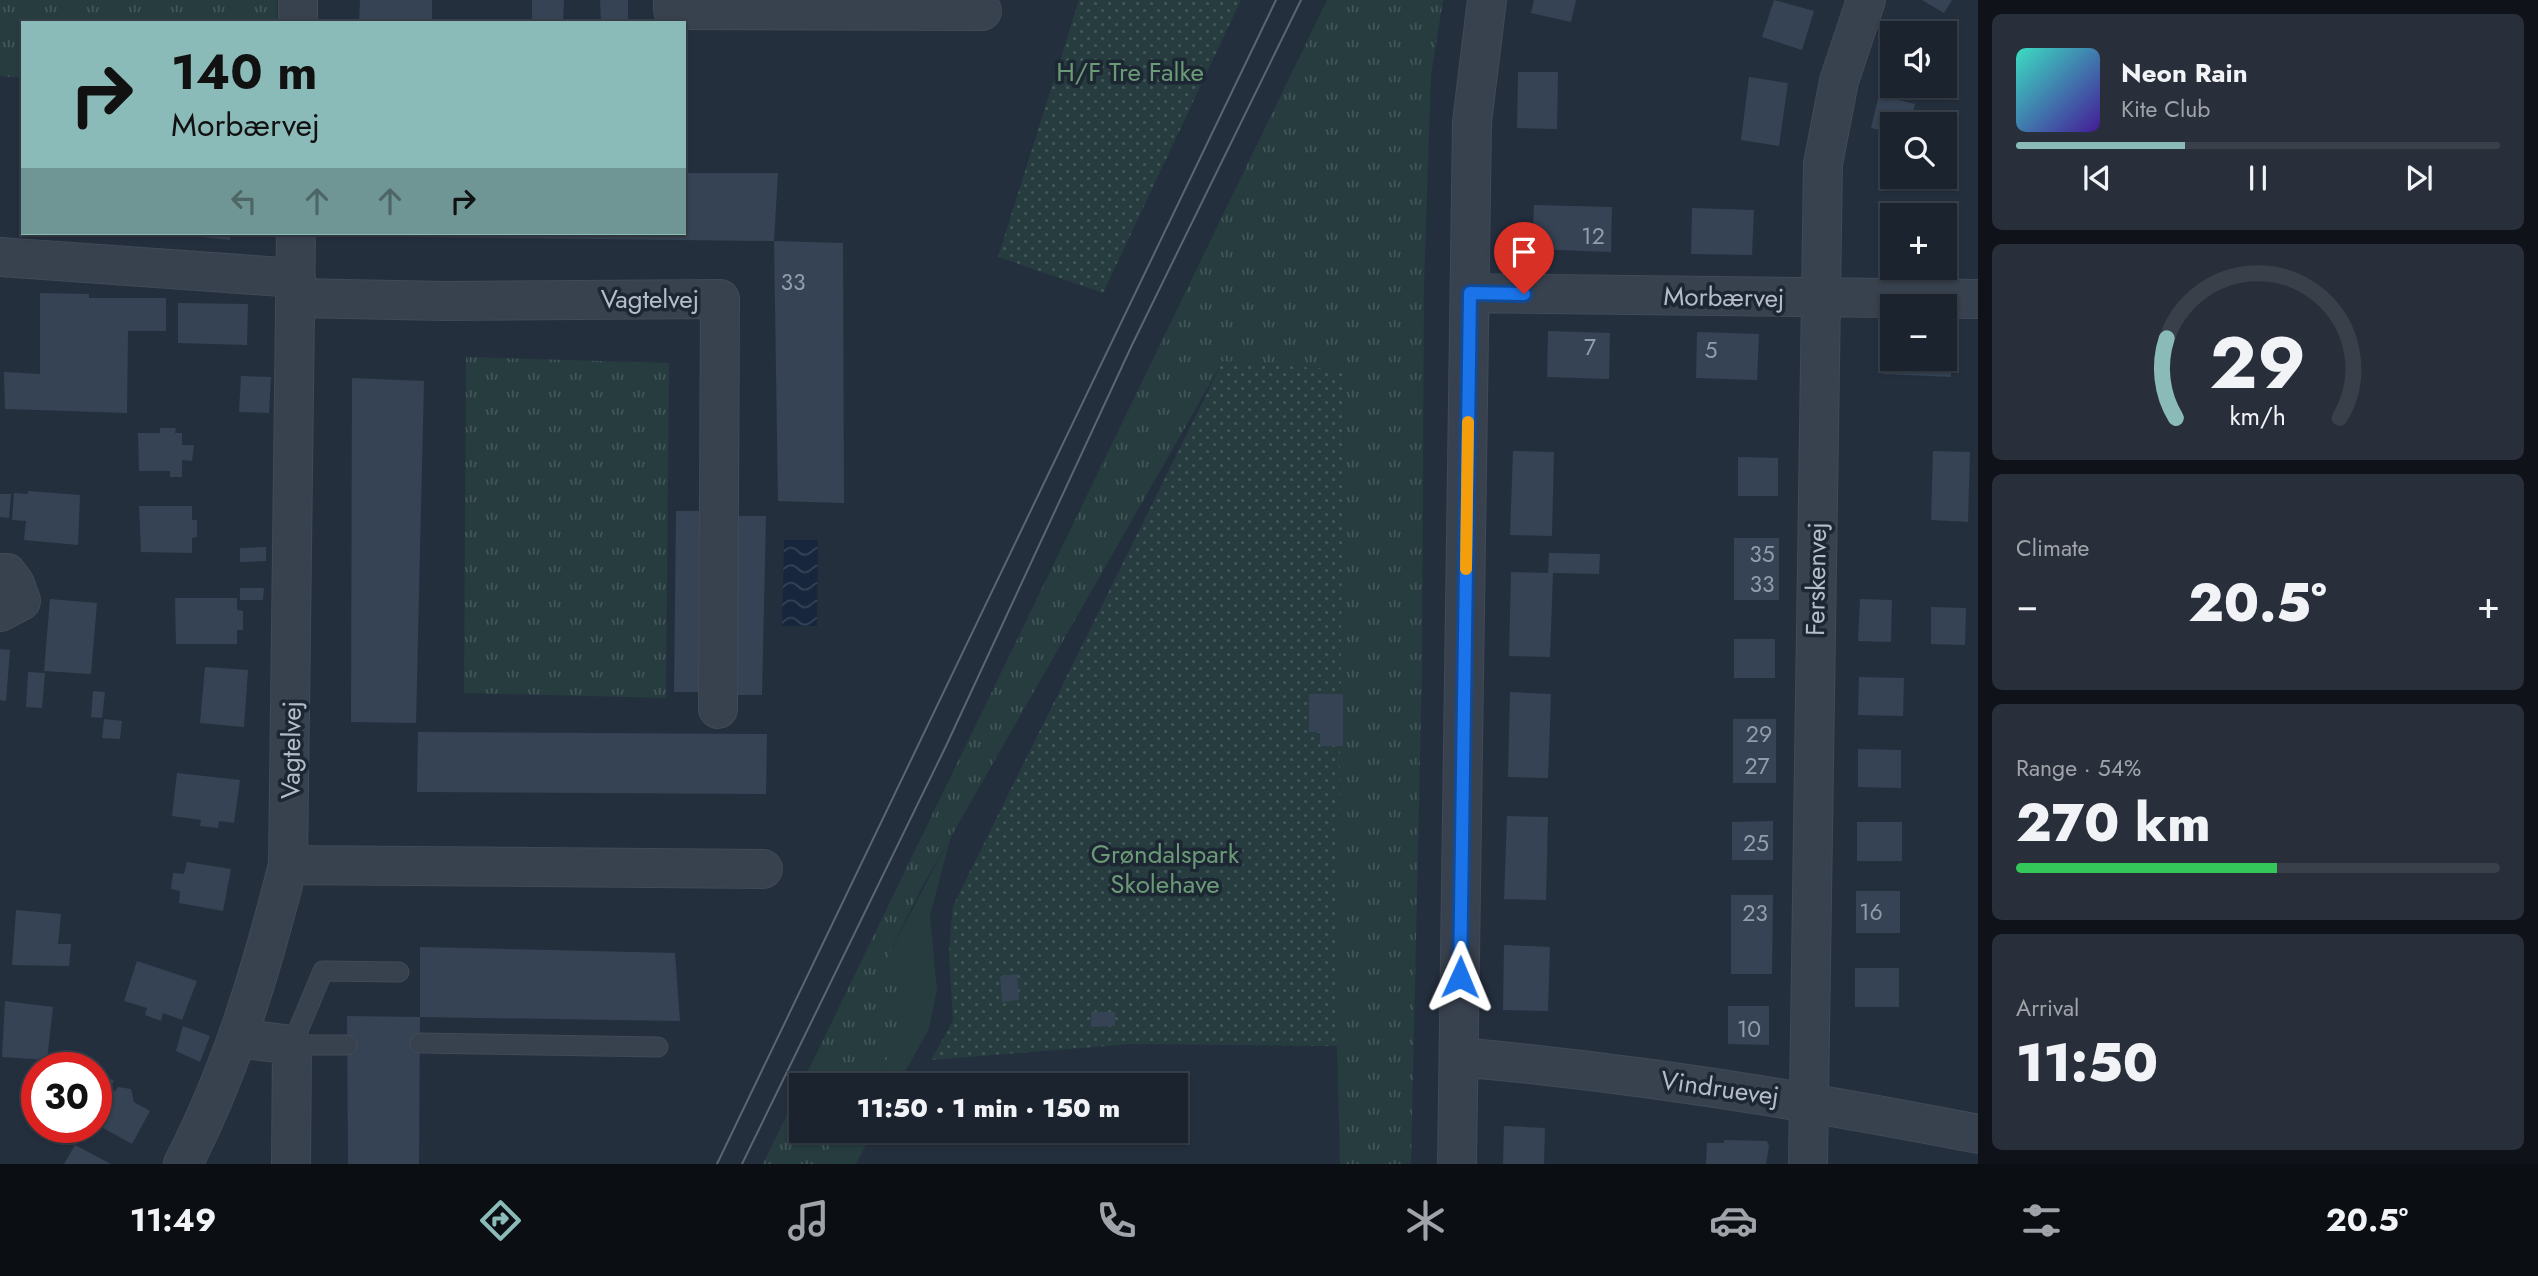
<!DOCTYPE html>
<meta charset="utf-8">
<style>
body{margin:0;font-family:Jost,sans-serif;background:#282f3a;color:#f1f3f6;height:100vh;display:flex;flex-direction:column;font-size:26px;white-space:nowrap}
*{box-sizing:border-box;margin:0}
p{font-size:23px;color:#a0a4aa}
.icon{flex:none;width:38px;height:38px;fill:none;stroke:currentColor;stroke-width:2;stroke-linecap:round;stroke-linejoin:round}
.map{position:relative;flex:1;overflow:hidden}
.sheet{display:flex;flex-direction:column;gap:14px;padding:14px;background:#0f1319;width:560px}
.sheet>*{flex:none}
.top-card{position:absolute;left:21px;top:21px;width:665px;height:214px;border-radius:0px;box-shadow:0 2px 5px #0004,0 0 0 2px #39404a;background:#8bbbb9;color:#111;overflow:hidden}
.controls{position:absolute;left:1880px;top:21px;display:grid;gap:14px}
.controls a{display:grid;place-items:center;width:77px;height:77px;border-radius:0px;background:#1b232e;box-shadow:0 2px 5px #0004,0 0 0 2px #39404a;font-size:35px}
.speed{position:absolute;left:21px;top:1052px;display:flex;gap:14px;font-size:35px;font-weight:700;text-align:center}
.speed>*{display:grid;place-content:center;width:91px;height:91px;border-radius:50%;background:#1b232e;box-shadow:0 2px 5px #0004,0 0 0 2px #39404a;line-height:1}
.speed .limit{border:10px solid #d22;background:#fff;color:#111}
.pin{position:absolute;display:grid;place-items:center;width:60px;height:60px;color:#fff;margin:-72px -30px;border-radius:50% 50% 50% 0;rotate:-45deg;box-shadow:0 0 7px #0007}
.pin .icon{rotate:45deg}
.me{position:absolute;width:77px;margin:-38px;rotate:1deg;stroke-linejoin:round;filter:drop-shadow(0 0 5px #0008)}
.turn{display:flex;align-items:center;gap:24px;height:147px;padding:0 35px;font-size:32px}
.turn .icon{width:91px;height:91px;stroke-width:2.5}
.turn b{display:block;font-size:49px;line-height:60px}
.lanes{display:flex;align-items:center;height:66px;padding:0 35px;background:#0003;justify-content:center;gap:35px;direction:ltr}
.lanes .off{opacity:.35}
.big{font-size:52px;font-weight:800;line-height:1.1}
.sheet .card{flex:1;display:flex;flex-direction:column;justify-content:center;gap:10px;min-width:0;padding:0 24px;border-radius:10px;background:#282f3a}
.sheet .dial{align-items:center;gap:0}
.dial svg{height:182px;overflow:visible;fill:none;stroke:#39404a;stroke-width:7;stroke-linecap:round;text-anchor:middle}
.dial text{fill:#f1f3f6;stroke:none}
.song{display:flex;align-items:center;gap:21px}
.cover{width:84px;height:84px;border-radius:10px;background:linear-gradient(135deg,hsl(170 70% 55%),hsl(260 70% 35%))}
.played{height:7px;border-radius:4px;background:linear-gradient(90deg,#8bbbb9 35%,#39404a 35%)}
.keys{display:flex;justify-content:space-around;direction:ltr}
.heat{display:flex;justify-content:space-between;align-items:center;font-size:38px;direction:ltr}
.charge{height:10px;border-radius:5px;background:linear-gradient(90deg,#34c759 54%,#39404a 0)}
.trip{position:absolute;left:789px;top:1073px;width:399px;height:70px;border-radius:0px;background:#1b232e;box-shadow:0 2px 5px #0004,0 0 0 2px #39404a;font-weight:800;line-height:70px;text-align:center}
.dock{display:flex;height:112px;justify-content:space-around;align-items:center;background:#0b0e12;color:#a0a4aa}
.dock .icon{width:49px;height:49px}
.dock .active{color:#8bbbb9}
.dock b{font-size:32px;color:#f1f3f6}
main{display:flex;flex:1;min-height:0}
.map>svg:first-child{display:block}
.grass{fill:#263c3f}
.park{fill:url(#park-tufts)}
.garden{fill:url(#garden-dots)}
.water{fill:url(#water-waves)}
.building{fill:#364354}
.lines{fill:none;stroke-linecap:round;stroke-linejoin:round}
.service-casing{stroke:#414a57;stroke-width:21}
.minor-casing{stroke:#414a57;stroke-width:40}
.service{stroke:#38414e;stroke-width:19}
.minor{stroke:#38414e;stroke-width:38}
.tram{stroke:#5a6575;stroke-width:2}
.route-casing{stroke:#114b97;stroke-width:18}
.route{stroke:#1a73e8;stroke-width:12}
.slow{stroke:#f59e0b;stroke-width:12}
.labels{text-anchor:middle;stroke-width:7;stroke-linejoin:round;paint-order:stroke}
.number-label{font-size:23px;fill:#929caa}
.park-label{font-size:26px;fill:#6b9a76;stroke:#1d2633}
.street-label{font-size:26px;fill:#b4bcc9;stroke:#1d2633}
</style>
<main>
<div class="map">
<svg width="1978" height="1164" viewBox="0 0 1978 1164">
<defs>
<pattern id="park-tufts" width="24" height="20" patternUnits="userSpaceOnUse" patternTransform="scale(1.75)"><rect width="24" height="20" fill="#263c3f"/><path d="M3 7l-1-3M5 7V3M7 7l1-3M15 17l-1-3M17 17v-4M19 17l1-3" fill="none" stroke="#435659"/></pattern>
<pattern id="garden-dots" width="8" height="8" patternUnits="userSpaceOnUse" patternTransform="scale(1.75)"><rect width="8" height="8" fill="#263c3f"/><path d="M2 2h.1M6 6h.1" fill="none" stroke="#435659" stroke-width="1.8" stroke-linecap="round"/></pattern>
<pattern id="water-waves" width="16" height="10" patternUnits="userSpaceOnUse" patternTransform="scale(1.75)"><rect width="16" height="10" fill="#17263c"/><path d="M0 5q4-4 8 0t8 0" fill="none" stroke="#364457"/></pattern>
</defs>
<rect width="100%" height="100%" fill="#242f3e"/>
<path class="grass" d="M 951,836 L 930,916 L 937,989 L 929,1029 L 898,1085 L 870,1085 L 911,1023 L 889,954 Z
M 840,1131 L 874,1131 L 856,1164 L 819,1164 Z"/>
<path class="park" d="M 0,0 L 277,0 L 277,23 L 23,23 L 23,78 L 0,76 Z
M 1327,0 L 1443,0 L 1431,75 L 1424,284 L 1422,668 L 1411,1164 L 1340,1164 L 1337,1046 L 1344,370 L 1223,361 L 921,889 L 889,954 L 911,1023 L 870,1085 L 802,1085 L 802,1130 L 840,1131 L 819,1164 L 763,1164 Z
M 466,357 L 669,363 L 666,698 L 464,693 Z"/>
<path class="garden" d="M 1079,0 L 1241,0 L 1103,293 L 998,257 Z
M 1223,361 L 1344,370 L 1337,1046 L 1131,1044 L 931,1060 L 953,1021 L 949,950 L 953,906 Z"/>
<path class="water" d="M 784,540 L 818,540 L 817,626 L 782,626 Z"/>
<path class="building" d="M 360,0 L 432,0 L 432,23 L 359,23 Z
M 532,0 L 564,0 L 563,23 L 532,23 Z
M 600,0 L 628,0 L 628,23 L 601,23 Z
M 1534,0 L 1576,0 L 1571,22 L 1531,13 Z
M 1774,0 L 1814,11 L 1802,50 L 1762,37 Z
M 1922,0 L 1952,0 L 1944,13 Z
M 1518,72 L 1558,72 L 1557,129 L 1517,128 Z
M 1749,77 L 1788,83 L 1779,146 L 1741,140 Z
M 1879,95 L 1915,104 L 1910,124 L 1892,124 L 1892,133 L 1871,128 Z
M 684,173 L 778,173 L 774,241 L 408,237 L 408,233 L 684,233 Z
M 1534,205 L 1612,207 L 1611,252 L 1532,249 Z
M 1692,208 L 1754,210 L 1752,255 L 1691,254 Z
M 1888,212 L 1930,213 L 1892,215 L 1892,258 L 1886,258 Z
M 1944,213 L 1949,214 L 1948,259 L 1944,259 Z
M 165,233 L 230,233 L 230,240 Z
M 774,241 L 843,243 L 844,503 L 778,501 Z
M 40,293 L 89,294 L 89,298 L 166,298 L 166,331 L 128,331 L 127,413 L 5,409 L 4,372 L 40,374 Z
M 178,303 L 248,304 L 247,345 L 178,343 Z
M 1548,331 L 1610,333 L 1609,379 L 1547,377 Z
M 1697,332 L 1759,334 L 1757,380 L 1696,378 Z
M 1883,336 L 1892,337 L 1892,359 L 1944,359 L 1944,338 L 1953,338 L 1951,377 L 1882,374 Z
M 241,376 L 271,377 L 269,413 L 239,412 Z
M 352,378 L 424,381 L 416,723 L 351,722 Z
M 160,428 L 176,428 L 175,433 L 182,433 L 182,445 L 194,445 L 192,461 L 182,460 L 182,477 L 170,477 L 170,471 L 139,471 L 138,433 L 160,433 Z
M 1513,451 L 1554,452 L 1552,536 L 1510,535 Z
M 1933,451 L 1970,452 L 1968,522 L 1931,520 Z
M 1738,457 L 1778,458 L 1778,496 L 1738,496 Z
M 28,491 L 80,495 L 78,545 L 24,540 L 26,521 L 12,520 L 14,493 L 28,494 Z
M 0,494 L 11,494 L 9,518 L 0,517 Z
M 139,506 L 192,506 L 192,520 L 197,520 L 197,537 L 192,538 L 192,553 L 141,552 Z
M 676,511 L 708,511 L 705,692 L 674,692 Z
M 736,516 L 766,516 L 762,695 L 734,695 Z
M 1734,538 L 1779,538 L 1779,600 L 1734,600 Z
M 266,547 L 266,561 L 240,562 L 240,548 Z
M 1549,553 L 1600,554 L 1599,574 L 1553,573 L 1550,657 L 1509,656 L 1511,572 L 1548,573 Z
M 240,588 L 264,588 L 263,600 L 240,600 Z
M 175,598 L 237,598 L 237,610 L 243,611 L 243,630 L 237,630 L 237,644 L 176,644 Z
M 50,599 L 97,603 L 91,674 L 44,671 Z
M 1860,599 L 1892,600 L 1891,642 L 1858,641 Z
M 1931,607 L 1966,608 L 1965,645 L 1931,644 Z
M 1734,639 L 1775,639 L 1775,678 L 1734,678 Z
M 0,649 L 10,650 L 6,701 L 0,700 Z
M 205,667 L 248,670 L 244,727 L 200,723 Z
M 28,672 L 45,673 L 42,708 L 26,707 Z
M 1859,677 L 1904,678 L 1903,716 L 1858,715 Z
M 93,691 L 105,692 L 102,718 L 91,717 Z
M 1510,692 L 1551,694 L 1548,778 L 1508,777 Z
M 1309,694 L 1343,694 L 1343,746 L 1320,746 L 1320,732 L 1309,732 Z
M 104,719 L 122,721 L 120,739 L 102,738 Z
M 1733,719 L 1776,719 L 1776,783 L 1733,783 Z
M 418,732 L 767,734 L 766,794 L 417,792 Z
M 1858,749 L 1901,750 L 1901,788 L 1858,787 Z
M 177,773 L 240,780 L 234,823 L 219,821 L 218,828 L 200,826 L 201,820 L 172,816 Z
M 1507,816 L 1548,817 L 1546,900 L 1504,899 Z
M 1773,821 L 1773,860 L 1732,860 L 1732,822 Z
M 1857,822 L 1902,822 L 1902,861 L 1857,861 Z
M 187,862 L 231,869 L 223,911 L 179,903 L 180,891 L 171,889 L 173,873 L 184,874 Z
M 1856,891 L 1900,891 L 1900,933 L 1856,933 Z
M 1731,895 L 1773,895 L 1772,974 L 1731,974 Z
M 16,910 L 61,914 L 58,944 L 71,944 L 69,966 L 12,965 Z
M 1504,945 L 1550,947 L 1548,1011 L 1503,1010 Z
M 420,947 L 675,953 L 680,1021 L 420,1017 L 419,1164 L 348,1164 L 347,1016 L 420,1017 Z
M 137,961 L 197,981 L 182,1020 L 163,1013 L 161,1021 L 145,1015 L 147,1008 L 124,1001 Z
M 1855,968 L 1899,968 L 1899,1007 L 1855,1007 Z
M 1017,974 L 1019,1000 L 1002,1002 L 1000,976 Z
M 5,1001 L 53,1007 L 47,1060 L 2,1057 Z
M 1728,1006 L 1769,1006 L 1769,1045 L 1728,1044 Z
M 1091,1012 L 1115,1012 L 1115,1026 L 1091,1027 Z
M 183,1026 L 210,1036 L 200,1062 L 176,1051 Z
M 103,1074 L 114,1081 L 109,1089 L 114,1092 L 118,1087 L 131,1089 L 134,1102 L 150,1111 L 132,1144 L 96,1124 L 96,1080 L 100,1082 Z
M 1504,1126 L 1545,1128 L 1544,1164 L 1503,1164 Z
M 1724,1140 L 1767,1141 L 1769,1146 L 1766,1164 L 1706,1164 L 1707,1143 L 1724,1143 Z
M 75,1145 L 111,1164 L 64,1164 Z"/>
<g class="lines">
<defs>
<path id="service" d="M 420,1043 L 658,1047
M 347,1045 L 292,1045 L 323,971 L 399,972"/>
<path id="minor" d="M 673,0 L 673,10 L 982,11
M 298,23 L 298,0
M 0,257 L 296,278
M 1470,293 L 1978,299
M 296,298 L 445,301 L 720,299 L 718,709
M 0,573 L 7,573 L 15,584 L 21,601 L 0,612
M 288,865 L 763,869
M 238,1038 L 292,1045 L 291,1164
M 1459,1057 C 1634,1073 1806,1100 1978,1134
M 183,1164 C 232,1069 262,968 288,865 L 296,233
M 1457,1164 L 1472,122 L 1487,0
M 1808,1164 L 1823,164 L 1839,81 L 1866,0"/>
</defs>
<use href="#service" class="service-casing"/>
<use href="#minor" class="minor-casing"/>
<use href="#service" class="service"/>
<use href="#minor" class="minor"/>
<path class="tram" d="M 717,1164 L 1276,0
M 742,1164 L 946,746 L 1132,345 L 1301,0"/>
</g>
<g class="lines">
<defs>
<path id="route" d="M 1460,977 L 1470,293 L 1524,294"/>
</defs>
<use href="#route" class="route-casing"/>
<use href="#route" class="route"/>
<path class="slow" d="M 1466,569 L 1468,422"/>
</g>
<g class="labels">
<g class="number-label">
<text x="1593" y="244">12</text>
<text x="793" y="290">33</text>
<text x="1590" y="355">7</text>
<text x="1711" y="358">5</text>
<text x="1762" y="562">35</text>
<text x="1762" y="592">33</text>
<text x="1759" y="742">29</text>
<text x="1757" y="774">27</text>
<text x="1756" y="851">25</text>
<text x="1871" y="920">16</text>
<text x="1755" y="921">23</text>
<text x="1749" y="1037">10</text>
</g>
<g class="park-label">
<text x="1130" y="81">H/F Tre Falke</text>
<text x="1165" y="863">Grøndalspark<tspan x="1165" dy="30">Skolehave</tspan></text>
</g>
<g class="street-label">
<text transform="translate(1724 297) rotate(1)" y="9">Morbærvej</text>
<text x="650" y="308">Vagtelvej</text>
<text transform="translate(1816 579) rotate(-89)" y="9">Ferskenvej</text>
<text transform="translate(291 750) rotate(-89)" y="9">Vagtelvej</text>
<text transform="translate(1720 1088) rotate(8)" y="9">Vindruevej</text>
</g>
</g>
</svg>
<div class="controls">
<a><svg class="icon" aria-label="sound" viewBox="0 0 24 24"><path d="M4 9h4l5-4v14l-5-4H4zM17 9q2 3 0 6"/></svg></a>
<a><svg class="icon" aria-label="search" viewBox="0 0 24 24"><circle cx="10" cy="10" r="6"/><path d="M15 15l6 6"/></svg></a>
<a>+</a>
<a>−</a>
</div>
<div class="speed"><div class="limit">30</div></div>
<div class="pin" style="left:1524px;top:294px;background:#d93025"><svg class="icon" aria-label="arrive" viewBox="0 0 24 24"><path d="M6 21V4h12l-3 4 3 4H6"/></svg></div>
<svg class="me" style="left:1460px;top:977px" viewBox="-20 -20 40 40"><path d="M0-17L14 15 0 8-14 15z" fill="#1a73e8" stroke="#fff" stroke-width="4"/></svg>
<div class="trip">11:50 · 1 min · 150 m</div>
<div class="top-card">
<div class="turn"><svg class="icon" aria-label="right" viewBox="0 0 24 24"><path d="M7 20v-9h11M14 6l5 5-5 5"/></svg><div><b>140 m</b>Morbærvej</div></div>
<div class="lanes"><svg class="icon off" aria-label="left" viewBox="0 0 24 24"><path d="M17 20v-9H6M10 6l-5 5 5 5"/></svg><svg class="icon off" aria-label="ahead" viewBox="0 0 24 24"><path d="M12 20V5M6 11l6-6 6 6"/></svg><svg class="icon off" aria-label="ahead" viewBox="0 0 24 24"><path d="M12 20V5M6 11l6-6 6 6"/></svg><svg class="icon" aria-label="right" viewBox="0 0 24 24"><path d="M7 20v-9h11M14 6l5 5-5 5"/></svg></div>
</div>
</div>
<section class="sheet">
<div class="card">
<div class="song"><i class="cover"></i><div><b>Neon Rain</b><p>Kite Club</p></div></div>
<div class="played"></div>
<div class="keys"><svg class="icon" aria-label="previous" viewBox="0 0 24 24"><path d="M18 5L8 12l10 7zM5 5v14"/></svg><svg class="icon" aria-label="pause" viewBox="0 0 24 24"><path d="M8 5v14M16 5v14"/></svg><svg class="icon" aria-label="next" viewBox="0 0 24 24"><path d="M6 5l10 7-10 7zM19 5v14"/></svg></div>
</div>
<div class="card dial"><svg viewBox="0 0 100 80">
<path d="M14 69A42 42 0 1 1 86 69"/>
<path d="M14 69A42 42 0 0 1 10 34" stroke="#8bbbb9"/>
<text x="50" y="56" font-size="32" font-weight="700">29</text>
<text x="50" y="72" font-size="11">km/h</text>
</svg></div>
<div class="card"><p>Climate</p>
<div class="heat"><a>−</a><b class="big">20.5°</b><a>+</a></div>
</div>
<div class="card"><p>Range · 54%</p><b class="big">270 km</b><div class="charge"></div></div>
<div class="card"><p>Arrival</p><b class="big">11:50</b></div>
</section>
</main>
<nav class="dock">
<b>11:49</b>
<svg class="icon active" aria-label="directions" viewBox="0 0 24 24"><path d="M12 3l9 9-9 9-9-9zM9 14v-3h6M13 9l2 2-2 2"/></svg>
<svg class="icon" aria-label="music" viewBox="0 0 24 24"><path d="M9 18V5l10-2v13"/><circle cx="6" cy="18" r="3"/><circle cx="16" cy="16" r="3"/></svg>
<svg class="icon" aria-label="phone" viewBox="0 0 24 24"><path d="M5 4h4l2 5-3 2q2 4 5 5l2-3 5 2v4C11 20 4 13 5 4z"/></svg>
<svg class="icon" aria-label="climate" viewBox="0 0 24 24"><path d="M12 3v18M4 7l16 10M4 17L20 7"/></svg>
<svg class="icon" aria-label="car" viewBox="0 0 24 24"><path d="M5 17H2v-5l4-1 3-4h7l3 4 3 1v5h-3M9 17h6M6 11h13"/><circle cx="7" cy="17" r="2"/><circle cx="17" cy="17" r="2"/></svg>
<svg class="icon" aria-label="filters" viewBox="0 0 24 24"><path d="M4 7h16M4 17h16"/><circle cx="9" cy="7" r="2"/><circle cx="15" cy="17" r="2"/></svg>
<b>20.5°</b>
</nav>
